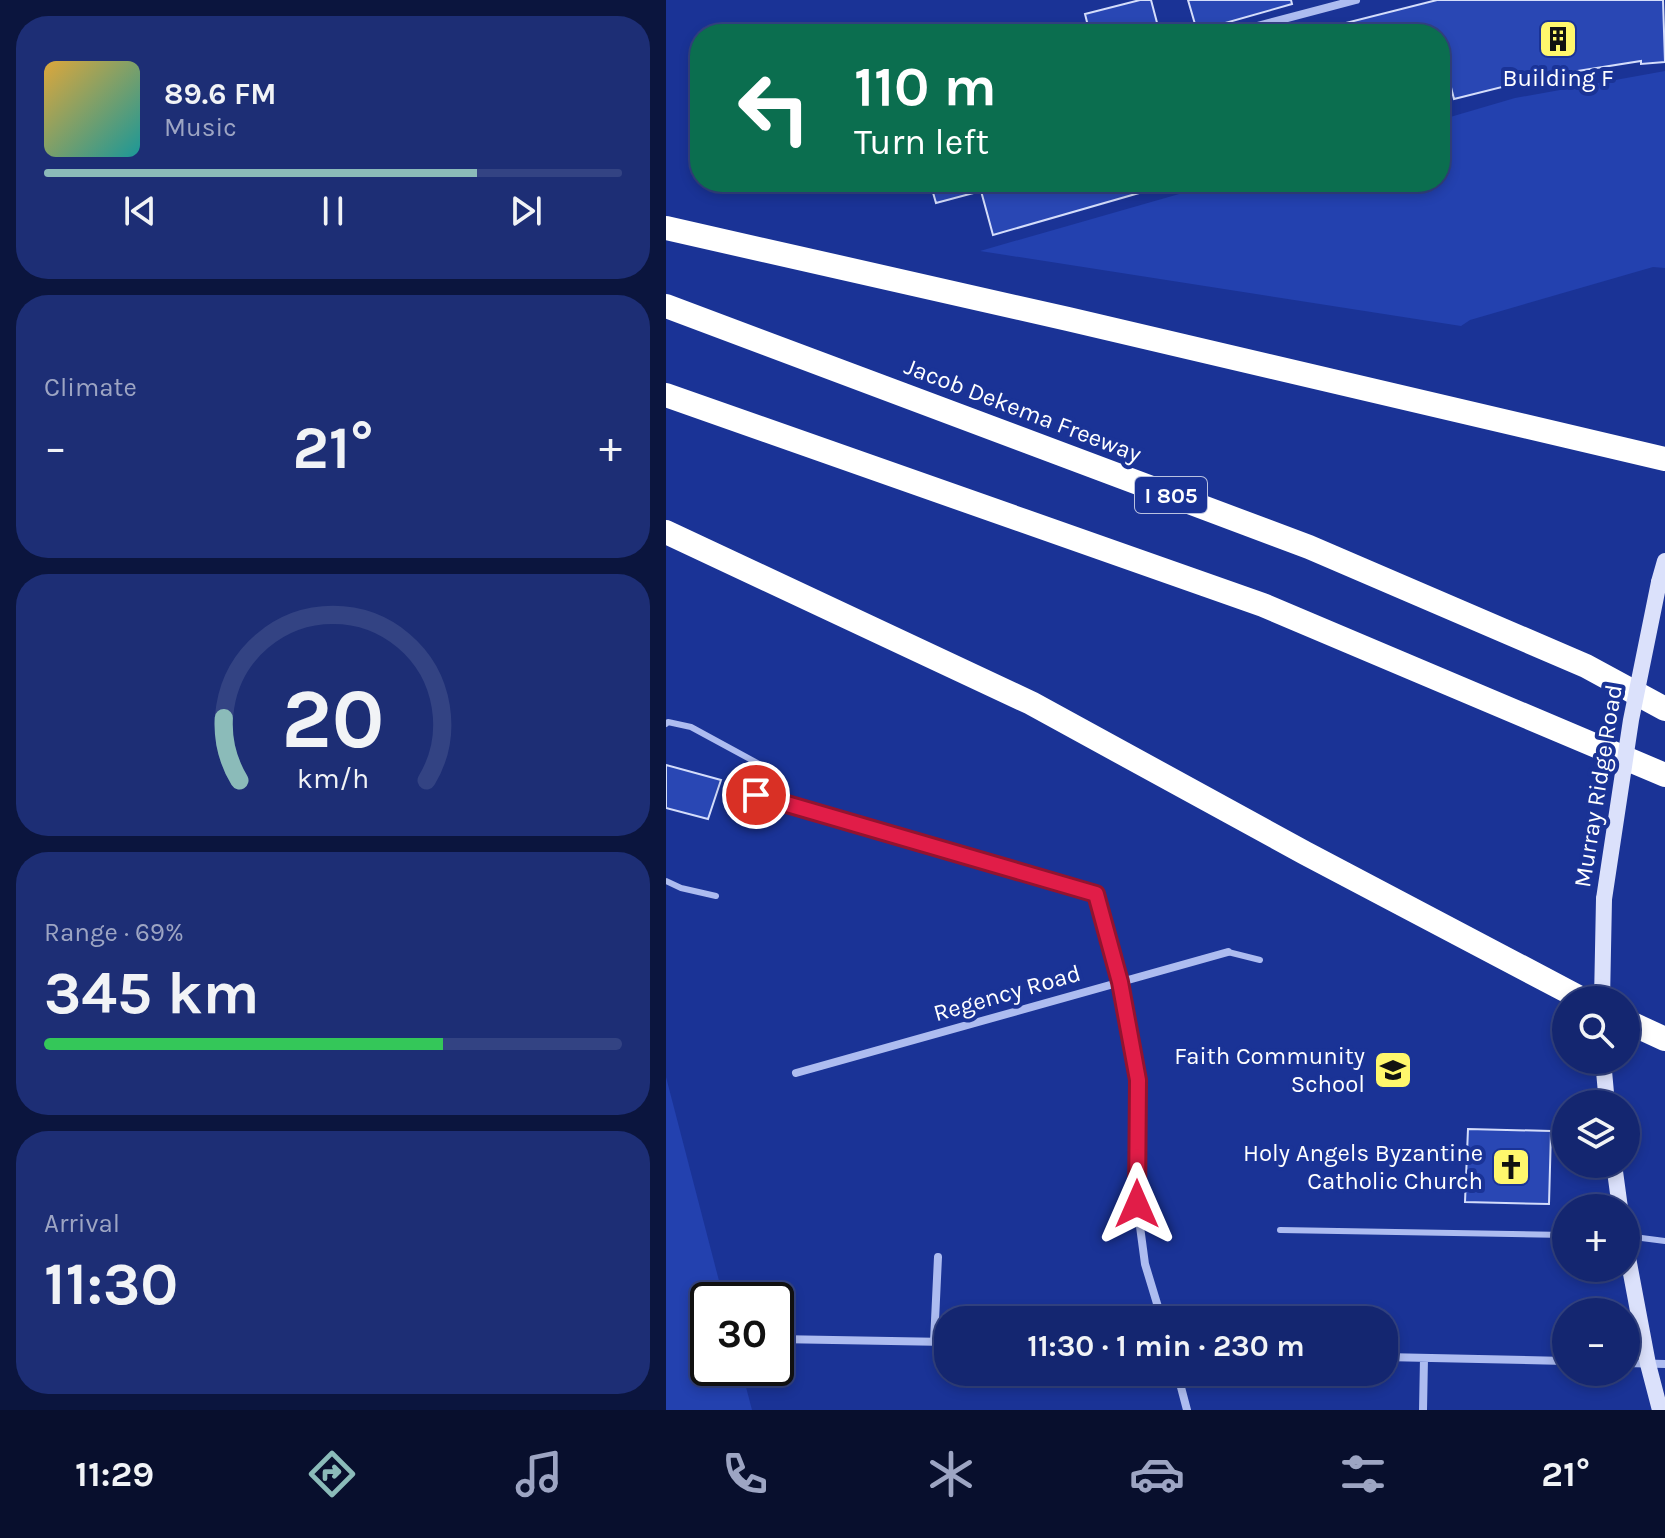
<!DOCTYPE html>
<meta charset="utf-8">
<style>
body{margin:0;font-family:Karla,sans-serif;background:#1d2e75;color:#f1f3f6;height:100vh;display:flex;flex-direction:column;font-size:30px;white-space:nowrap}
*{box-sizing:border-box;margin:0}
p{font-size:26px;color:#9da5c3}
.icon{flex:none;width:44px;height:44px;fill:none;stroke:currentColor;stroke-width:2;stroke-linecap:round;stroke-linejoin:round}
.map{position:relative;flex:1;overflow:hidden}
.drawer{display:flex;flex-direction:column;gap:16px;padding:16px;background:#0b153e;width:666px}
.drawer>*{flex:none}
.banner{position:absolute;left:24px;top:24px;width:760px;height:168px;border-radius:32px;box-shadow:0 4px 12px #0003,0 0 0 2px #334383;background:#0b6e4f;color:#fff;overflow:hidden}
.controls{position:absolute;left:886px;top:986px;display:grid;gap:16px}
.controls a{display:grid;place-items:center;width:88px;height:88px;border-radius:50%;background:#142670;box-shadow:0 4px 12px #0003,0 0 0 2px #334383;font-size:40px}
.speed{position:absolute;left:24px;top:1282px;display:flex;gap:16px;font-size:40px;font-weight:700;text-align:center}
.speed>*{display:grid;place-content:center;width:104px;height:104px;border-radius:50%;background:#142670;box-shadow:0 4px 12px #0003,0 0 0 2px #334383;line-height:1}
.speed .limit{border:4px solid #111;border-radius:12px;background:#fff;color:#111}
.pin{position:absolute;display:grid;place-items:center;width:68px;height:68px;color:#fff;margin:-34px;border:4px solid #fff;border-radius:50%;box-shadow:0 2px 8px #0007}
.me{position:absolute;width:88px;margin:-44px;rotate:0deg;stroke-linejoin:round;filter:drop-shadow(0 0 6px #0008)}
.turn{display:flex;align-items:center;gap:28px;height:168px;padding:0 32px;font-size:36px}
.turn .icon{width:104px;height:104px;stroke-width:2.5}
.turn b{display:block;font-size:56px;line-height:68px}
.big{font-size:60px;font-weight:700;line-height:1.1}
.drawer .widget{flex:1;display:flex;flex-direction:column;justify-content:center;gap:12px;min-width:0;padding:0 28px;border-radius:32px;background:#1d2e75}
.drawer .dial{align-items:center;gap:0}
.dial svg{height:208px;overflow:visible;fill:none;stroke:#334383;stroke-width:7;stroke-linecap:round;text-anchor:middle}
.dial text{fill:#f1f3f6;stroke:none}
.song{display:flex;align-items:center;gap:24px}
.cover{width:96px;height:96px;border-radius:12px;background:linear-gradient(135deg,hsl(40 70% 55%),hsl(180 70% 35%))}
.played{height:8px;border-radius:4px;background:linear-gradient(90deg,#8bbbb9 75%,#334383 75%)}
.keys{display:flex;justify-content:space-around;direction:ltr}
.heat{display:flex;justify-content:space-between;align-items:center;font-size:44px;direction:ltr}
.charge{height:12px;border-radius:6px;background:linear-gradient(90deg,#34c759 69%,#334383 0)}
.trip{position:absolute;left:268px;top:1306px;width:464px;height:80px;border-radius:32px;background:#142670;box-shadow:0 4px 12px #0003,0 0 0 2px #334383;font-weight:700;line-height:80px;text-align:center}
.tabs{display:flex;height:128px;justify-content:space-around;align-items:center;background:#080f2d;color:#9da5c3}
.tabs .icon{width:56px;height:56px}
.tabs .selected{color:#8bbbb9}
.tabs b{font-size:36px;color:#f1f3f6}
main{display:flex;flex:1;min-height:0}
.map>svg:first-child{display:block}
.green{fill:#2341af}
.building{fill:#2947b4;stroke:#d4ddfb;stroke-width:2}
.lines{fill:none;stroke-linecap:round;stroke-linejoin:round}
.lane{stroke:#adbcf0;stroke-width:6}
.street{stroke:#adbcf0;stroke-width:8}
.secondary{stroke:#dbe1fb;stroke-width:16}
.highway{stroke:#fff;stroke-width:24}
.secondary-bridge{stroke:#dbe1fb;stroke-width:16}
.route-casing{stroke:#92132f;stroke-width:20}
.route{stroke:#e11d48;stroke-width:14}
.labels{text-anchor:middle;stroke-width:8;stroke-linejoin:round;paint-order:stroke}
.shield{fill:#1a3396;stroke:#bac2e0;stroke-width:2}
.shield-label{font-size:22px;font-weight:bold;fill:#fff}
.poi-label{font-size:24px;fill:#fff;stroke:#1a3396;text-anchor:end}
.street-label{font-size:24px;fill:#fff;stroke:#1a3396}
</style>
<main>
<section class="drawer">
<div class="widget">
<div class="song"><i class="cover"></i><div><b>89.6 FM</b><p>Music</p></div></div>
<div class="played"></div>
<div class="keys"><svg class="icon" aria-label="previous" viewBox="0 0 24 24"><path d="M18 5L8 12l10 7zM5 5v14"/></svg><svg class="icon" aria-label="pause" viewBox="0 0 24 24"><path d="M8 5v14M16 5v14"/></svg><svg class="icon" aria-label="next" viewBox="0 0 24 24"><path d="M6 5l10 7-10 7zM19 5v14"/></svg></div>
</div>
<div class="widget"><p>Climate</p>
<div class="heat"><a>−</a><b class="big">21°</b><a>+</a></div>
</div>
<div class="widget dial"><svg viewBox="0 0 100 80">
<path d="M14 69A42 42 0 1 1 86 69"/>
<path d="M14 69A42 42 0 0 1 8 45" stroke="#8bbbb9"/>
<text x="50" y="56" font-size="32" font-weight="700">20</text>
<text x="50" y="72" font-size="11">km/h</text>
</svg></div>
<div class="widget"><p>Range · 69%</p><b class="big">345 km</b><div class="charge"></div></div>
<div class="widget"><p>Arrival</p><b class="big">11:30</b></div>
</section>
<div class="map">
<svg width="999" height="1410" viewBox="0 0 999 1410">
<rect width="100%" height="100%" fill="#1a3396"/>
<path class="green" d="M 999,71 L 999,268 L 987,267 L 804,320 L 795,326 L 314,251 L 555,182 L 774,182 L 774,120 L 849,98 Z
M 0,1077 L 58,1300 L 42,1300 L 42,1368 L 75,1368 L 86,1410 L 0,1410 Z"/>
<path class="building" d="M 474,0 L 485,0 L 494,34 L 424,34 L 419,14 Z
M 522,0 L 625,0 L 626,4 L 531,31 Z
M 771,0 L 997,0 L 999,62 L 975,64 L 975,61 L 880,76 L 788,99 L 774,44 L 774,34 L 657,34 L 656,29 Z
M 264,182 L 493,182 L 494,187 L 327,235 L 315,191 L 270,203 Z
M 0,765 L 55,780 L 42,819 L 0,808 Z
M 802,1129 L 885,1131 L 883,1204 L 799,1202 Z"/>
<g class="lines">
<path class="lane" d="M 0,724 L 2,722 L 25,727 L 106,771 L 101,798
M 90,795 L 430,894
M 0,881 L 15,888 L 50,896
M 562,952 L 594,960
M 614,1230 L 900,1235
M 960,1236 L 999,1241"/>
<path class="street" d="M 561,34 L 690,0
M 430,894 L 454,982 L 472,1080 L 471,1204 L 479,1264 L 496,1320
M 130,1073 L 562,952
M 110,1339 L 282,1342
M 268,1342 L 272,1257
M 718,1357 L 900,1361
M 960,1363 L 999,1364
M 511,1372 L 521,1410
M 757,1410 L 758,1358"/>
<path class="secondary" d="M 993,582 L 999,561
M 936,1000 L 938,899
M 937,1060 L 941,1104
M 948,1164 L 954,1208
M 960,1247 L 982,1364 L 994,1410"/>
<path class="highway" d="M 0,228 L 402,319 L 999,459
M 0,306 L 643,547 L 920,666 L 999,709
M 0,395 L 597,605 L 999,775
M 0,532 L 365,703 L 639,853 L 918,1000
M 960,1021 L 999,1039"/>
<path class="secondary-bridge" d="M 938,899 L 965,720 L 993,582"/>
</g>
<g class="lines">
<defs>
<path id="route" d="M 90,795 L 430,894 L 454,982 L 472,1080 L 471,1204"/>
</defs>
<use href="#route" class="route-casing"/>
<use href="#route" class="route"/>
</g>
<defs>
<symbol id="building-square" viewBox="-11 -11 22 22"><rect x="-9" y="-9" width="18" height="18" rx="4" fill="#fff76c" stroke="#1a3396"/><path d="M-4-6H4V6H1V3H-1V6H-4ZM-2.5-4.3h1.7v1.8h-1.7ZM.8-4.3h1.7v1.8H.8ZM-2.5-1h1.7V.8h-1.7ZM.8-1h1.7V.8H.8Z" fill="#111"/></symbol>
<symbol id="school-square" viewBox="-11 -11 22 22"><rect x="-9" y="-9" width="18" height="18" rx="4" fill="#fff76c" stroke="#1a3396"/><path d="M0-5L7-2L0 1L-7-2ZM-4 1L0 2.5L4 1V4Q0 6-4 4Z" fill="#111"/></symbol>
<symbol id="church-square" viewBox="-11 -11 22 22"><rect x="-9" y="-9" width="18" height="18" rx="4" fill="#fff76c" stroke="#1a3396"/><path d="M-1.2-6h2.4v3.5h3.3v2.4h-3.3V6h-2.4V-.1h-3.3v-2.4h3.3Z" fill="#111"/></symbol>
</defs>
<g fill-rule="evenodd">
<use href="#building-square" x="870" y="17" width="44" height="44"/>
<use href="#school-square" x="705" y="1048" width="44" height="44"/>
<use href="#church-square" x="823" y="1145" width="44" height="44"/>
</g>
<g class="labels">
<rect class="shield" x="469" y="477" width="72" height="36" rx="6"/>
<g class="shield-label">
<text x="505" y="503">I 805</text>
</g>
<g class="poi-label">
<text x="892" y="86" text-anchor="middle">Building F</text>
<text x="699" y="1064">Faith Community<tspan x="699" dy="28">School</tspan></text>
<text x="817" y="1161">Holy Angels Byzantine<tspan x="817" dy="28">Catholic Church</tspan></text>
</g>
<g class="street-label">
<text transform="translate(357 410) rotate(21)" y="8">Jacob Dekema Freeway</text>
<text transform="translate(932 786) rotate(-81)" y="8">Murray Ridge Road</text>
<text transform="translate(341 993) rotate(-16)" y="8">Regency Road</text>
</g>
</g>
</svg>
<div class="controls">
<a><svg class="icon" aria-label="search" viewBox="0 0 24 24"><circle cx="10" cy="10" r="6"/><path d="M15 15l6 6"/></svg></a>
<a><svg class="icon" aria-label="layers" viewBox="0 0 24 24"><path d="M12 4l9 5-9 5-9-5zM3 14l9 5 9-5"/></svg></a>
<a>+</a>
<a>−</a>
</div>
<div class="speed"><div class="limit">30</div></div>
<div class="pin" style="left:90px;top:795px;background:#d93025"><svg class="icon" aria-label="arrive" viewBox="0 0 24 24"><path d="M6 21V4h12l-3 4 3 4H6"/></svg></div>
<svg class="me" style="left:471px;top:1204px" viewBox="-20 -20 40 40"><path d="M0-17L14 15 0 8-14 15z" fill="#e11d48" stroke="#fff" stroke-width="4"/></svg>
<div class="trip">11:30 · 1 min · 230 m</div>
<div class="banner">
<div class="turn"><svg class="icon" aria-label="left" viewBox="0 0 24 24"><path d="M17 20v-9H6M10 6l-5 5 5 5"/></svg><div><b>110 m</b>Turn left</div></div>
</div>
</div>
</main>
<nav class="tabs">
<b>11:29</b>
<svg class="icon selected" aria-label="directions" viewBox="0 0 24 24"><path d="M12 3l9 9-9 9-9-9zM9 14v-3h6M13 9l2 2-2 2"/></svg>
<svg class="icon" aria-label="music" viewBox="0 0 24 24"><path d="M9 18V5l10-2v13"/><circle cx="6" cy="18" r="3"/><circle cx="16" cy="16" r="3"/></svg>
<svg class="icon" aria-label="phone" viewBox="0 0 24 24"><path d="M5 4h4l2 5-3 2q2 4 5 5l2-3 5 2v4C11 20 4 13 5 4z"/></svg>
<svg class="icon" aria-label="climate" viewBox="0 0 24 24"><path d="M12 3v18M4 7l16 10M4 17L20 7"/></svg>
<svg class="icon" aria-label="car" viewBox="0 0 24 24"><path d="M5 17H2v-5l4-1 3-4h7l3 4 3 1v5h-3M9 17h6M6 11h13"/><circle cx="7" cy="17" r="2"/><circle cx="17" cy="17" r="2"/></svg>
<svg class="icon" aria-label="filters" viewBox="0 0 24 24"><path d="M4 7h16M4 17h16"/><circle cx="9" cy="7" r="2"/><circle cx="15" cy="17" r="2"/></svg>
<b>21°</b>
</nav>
